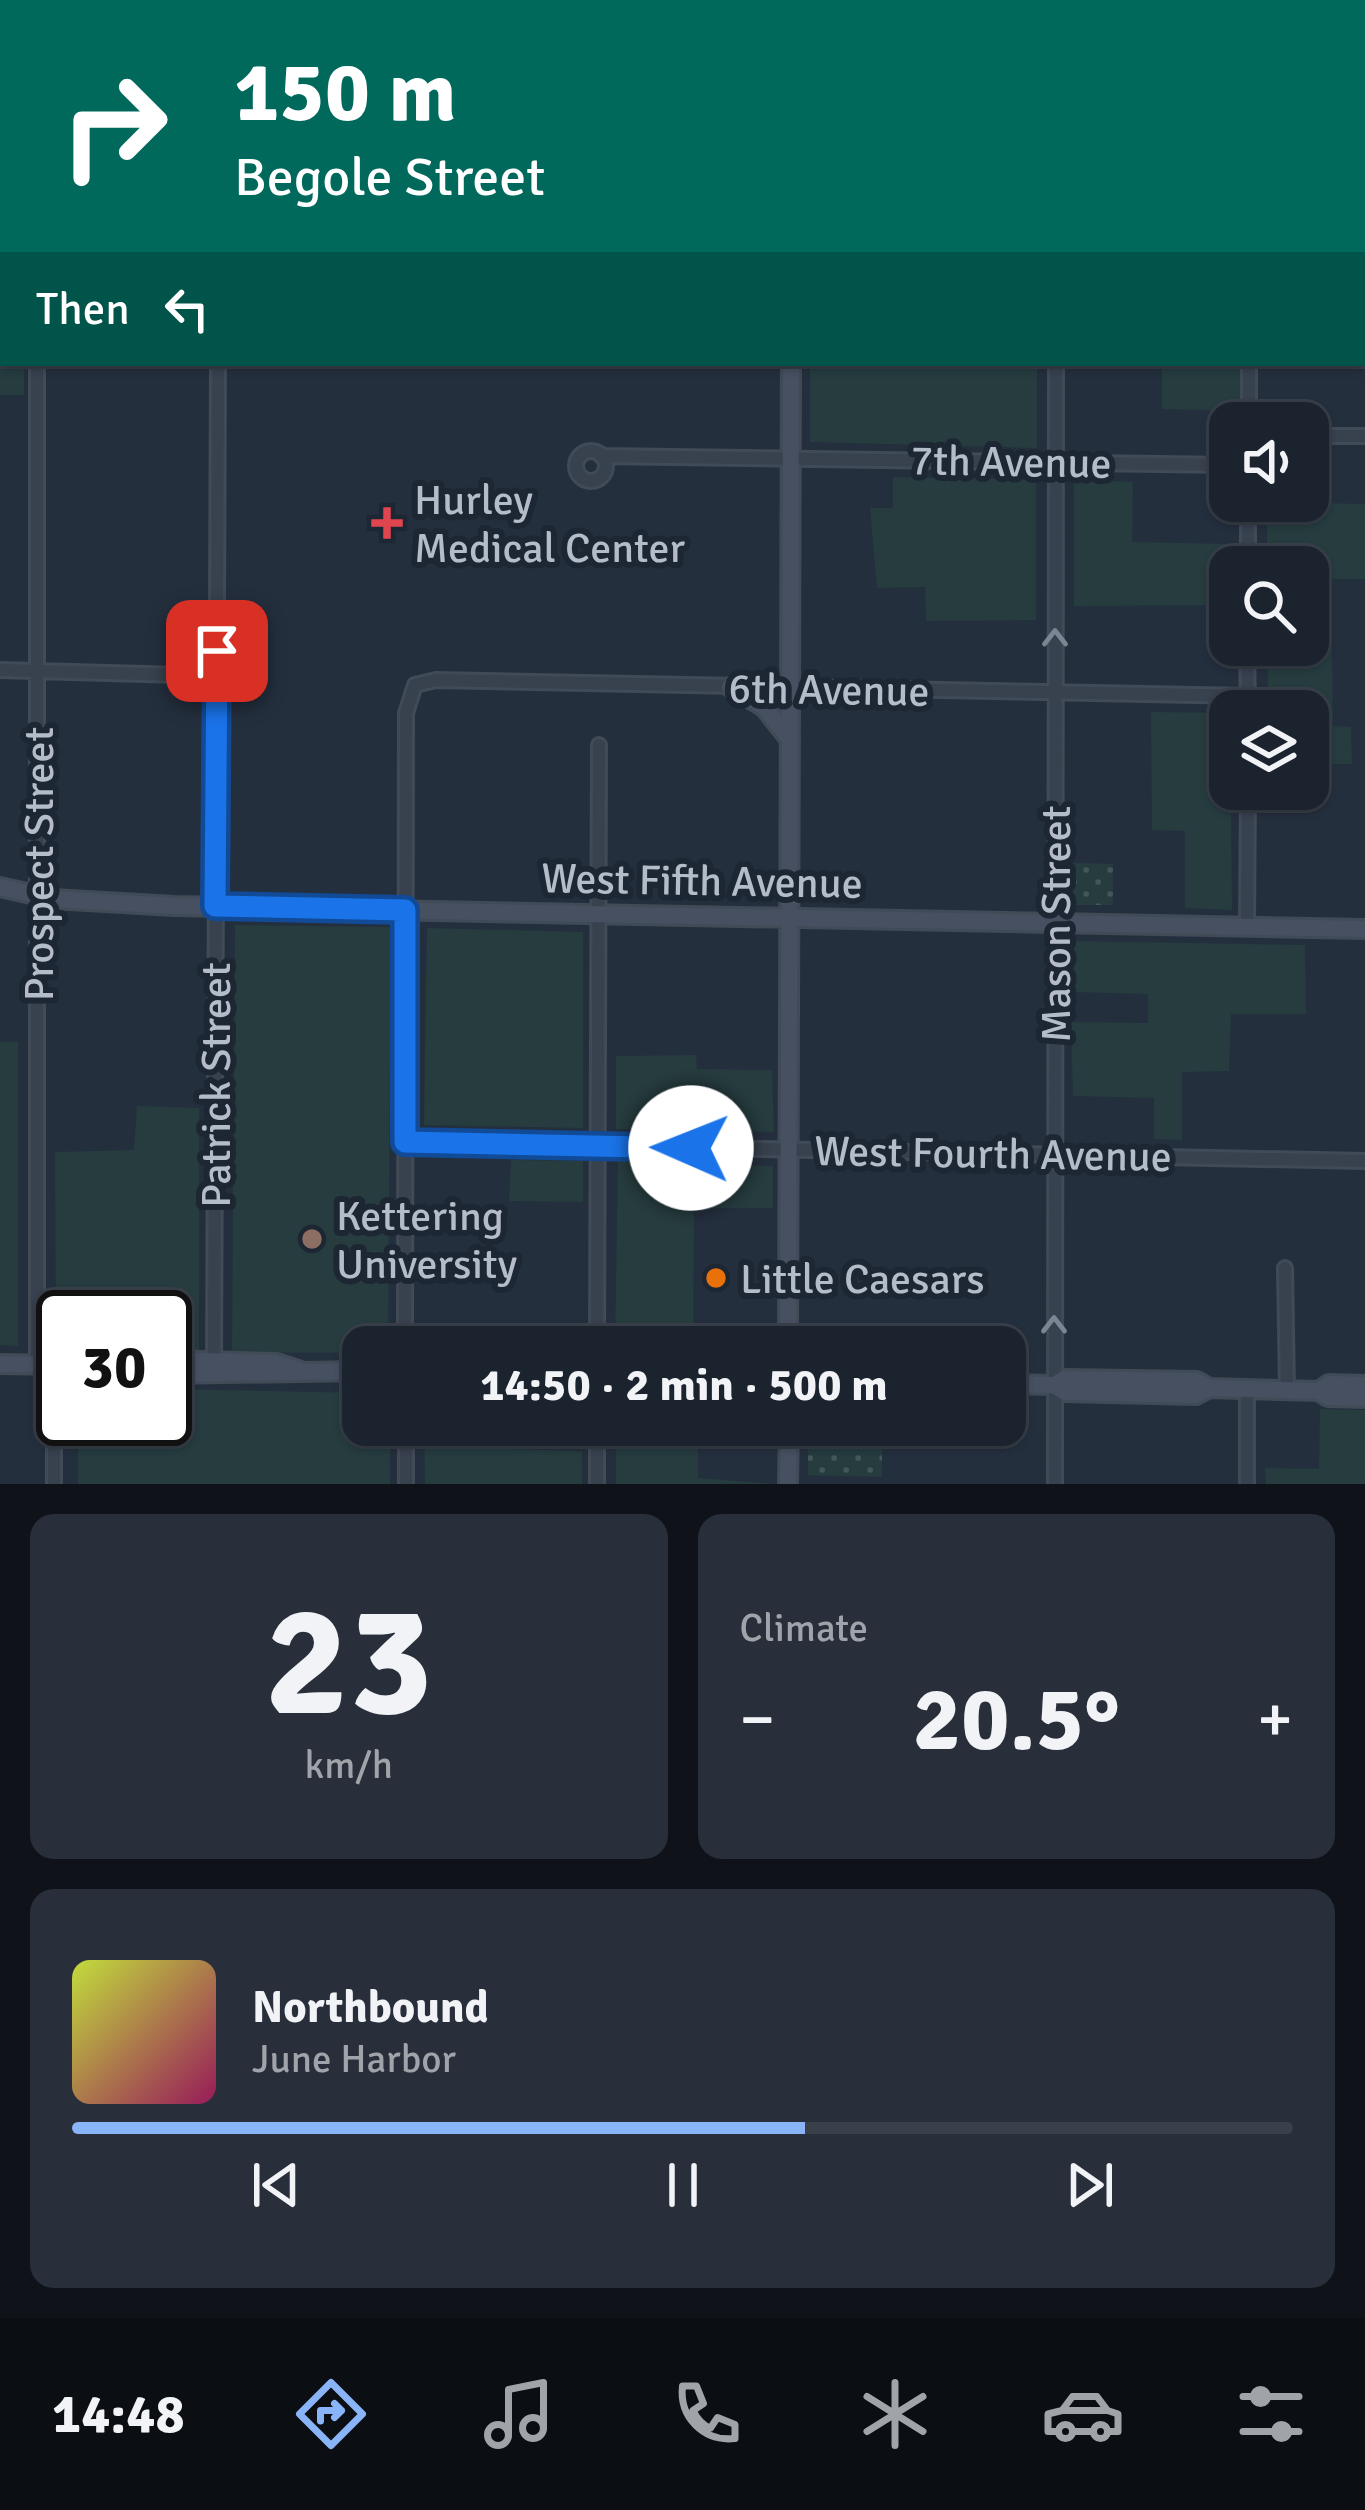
<!DOCTYPE html>
<meta charset="utf-8">
<style>
body{margin:0;font-family:Signika,sans-serif;background:#282f3a;color:#f1f3f6;height:100vh;display:flex;flex-direction:column;font-size:45px;white-space:nowrap}
*{box-sizing:border-box;margin:0}
p{font-size:39px;color:#a0a4aa}
.icon{flex:none;width:66px;height:66px;fill:none;stroke:currentColor;stroke-width:2;stroke-linecap:round;stroke-linejoin:round}
.map{position:relative;height:1484px;overflow:hidden}
.details{display:flex;flex-direction:column;gap:30px;padding:30px;background:#0f1319;flex:1}
.details>*{flex:none}
.hud{position:absolute;left:0px;top:0px;width:1365px;height:366px;box-shadow:0 3px 9px #0004,0 0 0 3px #39404a;background:#00695c;color:#fff;overflow:hidden}
.controls{position:absolute;left:1209px;top:402px;display:grid;gap:24px}
.controls a{display:grid;place-items:center;width:120px;height:120px;border-radius:24px;background:#1b232e;box-shadow:0 3px 9px #0004,0 0 0 3px #39404a;font-size:60px}
.speed{position:absolute;left:36px;top:1290px;display:flex;gap:24px;font-size:60px;font-weight:700;text-align:center}
.speed>*{display:grid;place-content:center;width:156px;height:156px;border-radius:50%;background:#1b232e;box-shadow:0 3px 9px #0004,0 0 0 3px #39404a;line-height:1}
.speed .limit{border:6px solid #111;border-radius:18px;background:#fff;color:#111}
.pin{position:absolute;display:grid;place-items:center;width:102px;height:102px;color:#fff;margin:-51px;border-radius:24px;box-shadow:0 6px 18px #0006}
.me{position:absolute;width:132px;margin:-66px;rotate:271deg;stroke-linejoin:round;filter:drop-shadow(0 0 9px #0008)}
.turn{display:flex;align-items:center;gap:42px;height:252px;padding:0 36px;font-size:54px}
.turn .icon{width:156px;height:156px;stroke-width:2.5}
.turn b{display:block;font-size:84px;line-height:102px}
.then{display:flex;align-items:center;height:114px;padding:0 36px;background:#0003;gap:24px;font-size:45px}
.big{font-size:90px;font-weight:700;line-height:1.1}
.details .tile{flex:1;display:flex;flex-direction:column;justify-content:center;gap:18px;min-width:0;padding:0 42px;border-radius:24px;background:#282f3a}
.details .dial{align-items:center;gap:0}
.dial b{font-size:156px;line-height:1}
.song{display:flex;align-items:center;gap:36px}
.cover{width:144px;height:144px;border-radius:18px;background:linear-gradient(135deg,hsl(70 70% 55%),hsl(330 70% 35%))}
.played{height:12px;border-radius:6px;background:linear-gradient(90deg,#8ab4f8 60%,#39404a 60%)}
.keys{display:flex;justify-content:space-around;direction:ltr}
.heat{display:flex;justify-content:space-between;align-items:center;font-size:66px;direction:ltr}
.details .tiles{flex:1;display:grid;gap:30px;grid-template-columns:1fr 1fr}
.tile:last-child{grid-column:span 2}
.trip{position:absolute;left:342px;top:1326px;width:684px;height:120px;border-radius:24px;background:#1b232e;box-shadow:0 3px 9px #0004,0 0 0 3px #39404a;font-weight:700;line-height:120px;text-align:center}
.menu{display:flex;height:192px;justify-content:space-around;align-items:center;background:#0b0e12;color:#a0a4aa}
.menu .icon{width:84px;height:84px}
.menu .current{color:#8ab4f8}
.menu b{font-size:54px;color:#f1f3f6}
.map>svg:first-child{display:block}
.grass{fill:#263c3f}
.park{fill:url(#park-dots)}
.lines{fill:none;stroke-linecap:round;stroke-linejoin:round}
.street-casing{stroke:#414a57;stroke-width:18}
.secondary-casing{stroke:#414a57;stroke-width:22}
.street{stroke:#38414e;stroke-width:12}
.secondary{stroke:#465061;stroke-width:16}
.oneway{stroke:#7c8592}
.route-casing{stroke:#114b97;stroke-width:30}
.route{stroke:#1a73e8;stroke-width:21}
.health-dot{fill:#e0444e;stroke:#1d2633;stroke-width:4.5}
.education-dot{fill:#8d6e63;stroke:#1d2633;stroke-width:4.5}
.food-dot{fill:#e8710a;stroke:#1d2633;stroke-width:4.5}
.labels{text-anchor:middle;stroke-width:12;stroke-linejoin:round;paint-order:stroke}
.street-label{font-size:42px;fill:#b4bcc9;stroke:#1d2633}
.poi-label{font-size:42px;fill:#b4bcc9;stroke:#1d2633;text-anchor:start}
</style>
<div class="map">
<svg width="1365" height="1484" viewBox="0 0 1365 1484">
<defs>
<pattern id="park-dots" width="8" height="8" patternUnits="userSpaceOnUse" patternTransform="scale(3)"><rect width="8" height="8" fill="#263c3f"/><path d="M2 2h.1M6 6h.1" fill="none" stroke="#435659" stroke-width="1.8" stroke-linecap="round"/></pattern>
</defs>
<rect width="100%" height="100%" fill="#242f3e"/>
<path class="grass" d="M 0,230 L 3,363 L 24,363 L 24,395 L 0,395 Z
M 810,363 L 1037,363 L 1037,448 L 810,442 Z
M 1067,363 L 1242,363 L 1244,411 L 1162,409 L 1162,368 Z
M 893,477 L 1036,480 L 1036,620 L 926,621 L 925,587 L 877,588 L 870,508 L 893,508 Z
M 1074,480 L 1133,482 L 1132,542 L 1229,544 L 1228,605 L 1074,606 Z
M 1267,502 L 1365,504 L 1365,579 L 1331,579 L 1333,726 L 1351,727 L 1352,764 L 1308,764 L 1308,711 L 1268,711 L 1268,645 L 1308,645 L 1308,567 L 1267,567 Z
M 1151,712 L 1230,713 L 1232,910 L 1185,908 L 1185,831 L 1152,830 Z
M 235,925 L 391,927 L 388,1347 L 363,1347 L 363,1353 L 232,1352 Z
M 427,928 L 583,932 L 583,1128 L 424,1125 Z
M 1073,941 L 1305,945 L 1306,1014 L 1231,1014 L 1229,1071 L 1182,1072 L 1182,1140 L 1154,1139 L 1154,1098 L 1073,1096 L 1071,1022 L 1148,1023 L 1148,994 L 1072,992 Z
M 0,1042 L 18,1042 L 18,1346 L 0,1345 Z
M 696,1055 L 697,1069 L 772,1070 L 774,1132 L 616,1129 L 616,1056 Z
M 137,1106 L 199,1108 L 199,1351 L 171,1350 L 172,1296 L 85,1293 L 83,1317 L 63,1317 L 63,1347 L 56,1347 L 55,1152 L 134,1150 Z
M 511,1160 L 583,1161 L 583,1202 L 509,1201 Z
M 618,1161 L 773,1166 L 773,1208 L 694,1208 L 693,1347 L 615,1347 Z
M 165,1389 L 363,1393 L 363,1425 L 390,1425 L 390,1484 L 78,1484 L 78,1419 L 165,1419 Z
M 1320,1409 L 1365,1410 L 1365,1484 L 1266,1484 L 1265,1468 L 1319,1469 Z
M 424,1425 L 510,1425 L 510,1449 L 582,1451 L 582,1484 L 425,1484 Z
M 616,1425 L 652,1425 L 653,1441 L 698,1442 L 698,1478 L 773,1484 L 616,1484 Z"/>
<path class="park" d="M 1073,863 L 1113,864 L 1113,905 L 1073,905 Z
M 808,1425 L 882,1425 L 882,1477 L 808,1475 Z"/>
<g class="lines">
<defs>
<path id="street" d="M 16,0 L 18,3
M 1069,0 L 1280,3
M 1056,3 L 1056,0
M 1362,4 L 1365,4
M 0,215 L 3,216
M 37,363 L 37,1365
M 1249,423 L 1249,363
M 1308,436 L 1365,436
M576 466a15 15 0 1 1 30 0a15 15 0 1 1-30 0Z
M 601,456 L 1230,465
M 1248,567 L 1248,501
M 1247,645 L 1248,711
M 0,670 L 216,676
M 1247,927 L 1248,789
M 405,1142 L 1365,1161
M 1285,1268 L 1287,1390
M 405,1347 L 406,713 L 415,685 L 436,680 L 1248,696
M 597,1347 L 599,745
M 214,1370 L 218,363
M 1247,1389 L 1247,1484
M 54,1484 L 54,1365
M 406,1484 L 406,1425
M 597,1484 L 597,1425
M 1055,1484 L 1056,363"/>
<path id="secondary" d="M 167,0 L 169,3
M 790,0 L 790,3
M 730,687 L 764,707 L 790,740
M 0,887 L 53,899 L 174,906 L 1365,929
M 788,1347 L 791,363
M 165,1360 L 277,1363 L 298,1370
M 0,1364 L 63,1365
M 165,1374 L 363,1371
M 1005,1384 L 1054,1385 L 1065,1392 L 1196,1395 L 1209,1388
M 1054,1385 L 1064,1379 L 1197,1381 L 1209,1388 L 1319,1391 L 1328,1397 L 1365,1398
M 1319,1391 L 1329,1384 L 1365,1385
M 788,1484 L 789,1425"/>
</defs>
<use href="#street" class="street-casing"/>
<use href="#secondary" class="secondary-casing"/>
<use href="#street" class="street"/>
<use href="#secondary" class="secondary"/>
</g>
<defs><path id="oneway-chevron" d="M-2-3.5L2.5 0L-2 3.5" fill="none" stroke-width="1.6" stroke-linecap="round" stroke-linejoin="round" transform="scale(3)"/></defs>
<g class="oneway">
<use href="#oneway-chevron" transform="translate(1055 638) rotate(-90)"/>
<use href="#oneway-chevron" transform="translate(1054 1325) rotate(-90)"/>
</g>
<g class="lines">
<defs>
<path id="route" d="M 217,651 L 215,906 L 405,910 L 405,1142 L 691,1148"/>
</defs>
<use href="#route" class="route-casing"/>
<use href="#route" class="route"/>
</g>
<path class="health-dot" d="M381 505h12v12h12v12h-12v12h-12v-12h-12v-12h12z"/>
<circle class="education-dot" cx="312" cy="1239" r="12"/>
<circle class="food-dot" cx="716" cy="1278" r="12"/>
<g class="labels">
<g class="street-label">
<text transform="translate(1011 461) rotate(1)" y="15">7th Avenue</text>
<text transform="translate(829 689) rotate(1)" y="15">6th Avenue</text>
<text transform="translate(38 864) rotate(-90)" y="15">Prospect Street</text>
<text transform="translate(702 880) rotate(1)" y="15">West Fifth Avenue</text>
<text transform="translate(1055 924) rotate(-90)" y="15">Mason Street</text>
<text transform="translate(215 1085) rotate(-90)" y="15">Patrick Street</text>
<text transform="translate(993 1153) rotate(1)" y="15">West Fourth Avenue</text>
</g>
<g class="poi-label">
<text x="414" y="514">Hurley<tspan x="414" dy="48">Medical Center</tspan></text>
<text x="336" y="1230">Kettering<tspan x="336" dy="48">University</tspan></text>
<text x="740" y="1293">Little Caesars</text>
</g>
</g>
</svg>
<div class="controls">
<a><svg class="icon" aria-label="sound" viewBox="0 0 24 24"><path d="M4 9h4l5-4v14l-5-4H4zM17 9q2 3 0 6"/></svg></a>
<a><svg class="icon" aria-label="search" viewBox="0 0 24 24"><circle cx="10" cy="10" r="6"/><path d="M15 15l6 6"/></svg></a>
<a><svg class="icon" aria-label="layers" viewBox="0 0 24 24"><path d="M12 4l9 5-9 5-9-5zM3 14l9 5 9-5"/></svg></a>
</div>
<div class="speed"><div class="limit">30</div></div>
<div class="pin" style="left:217px;top:651px;background:#d93025"><svg class="icon" aria-label="arrive" viewBox="0 0 24 24"><path d="M6 21V4h12l-3 4 3 4H6"/></svg></div>
<svg class="me" style="left:691px;top:1148px" viewBox="-20 -20 40 40"><circle r="19" fill="#fff"/><path d="M0-13L10 11 0 6-10 11z" fill="#1a73e8"/></svg>
<div class="trip">14:50 · 2 min · 500 m</div>
<div class="hud">
<div class="turn"><svg class="icon" aria-label="right" viewBox="0 0 24 24"><path d="M7 20v-9h11M14 6l5 5-5 5"/></svg><div><b>150 m</b>Begole Street</div></div>
<div class="then">Then<svg class="icon" aria-label="left" viewBox="0 0 24 24"><path d="M17 20v-9H6M10 6l-5 5 5 5"/></svg></div>
</div>
</div>
<section class="details">
<div class="tiles">
<div class="tile dial"><b>23</b><p>km/h</p></div>
<div class="tile"><p>Climate</p>
<div class="heat"><a>−</a><b class="big">20.5°</b><a>+</a></div>
</div>
<div class="tile">
<div class="song"><i class="cover"></i><div><b>Northbound</b><p>June Harbor</p></div></div>
<div class="played"></div>
<div class="keys"><svg class="icon" aria-label="previous" viewBox="0 0 24 24"><path d="M18 5L8 12l10 7zM5 5v14"/></svg><svg class="icon" aria-label="pause" viewBox="0 0 24 24"><path d="M8 5v14M16 5v14"/></svg><svg class="icon" aria-label="next" viewBox="0 0 24 24"><path d="M6 5l10 7-10 7zM19 5v14"/></svg></div>
</div>
</div>
</section>
<nav class="menu">
<b>14:48</b>
<svg class="icon current" aria-label="directions" viewBox="0 0 24 24"><path d="M12 3l9 9-9 9-9-9zM9 14v-3h6M13 9l2 2-2 2"/></svg>
<svg class="icon" aria-label="music" viewBox="0 0 24 24"><path d="M9 18V5l10-2v13"/><circle cx="6" cy="18" r="3"/><circle cx="16" cy="16" r="3"/></svg>
<svg class="icon" aria-label="phone" viewBox="0 0 24 24"><path d="M5 4h4l2 5-3 2q2 4 5 5l2-3 5 2v4C11 20 4 13 5 4z"/></svg>
<svg class="icon" aria-label="climate" viewBox="0 0 24 24"><path d="M12 3v18M4 7l16 10M4 17L20 7"/></svg>
<svg class="icon" aria-label="car" viewBox="0 0 24 24"><path d="M5 17H2v-5l4-1 3-4h7l3 4 3 1v5h-3M9 17h6M6 11h13"/><circle cx="7" cy="17" r="2"/><circle cx="17" cy="17" r="2"/></svg>
<svg class="icon" aria-label="filters" viewBox="0 0 24 24"><path d="M4 7h16M4 17h16"/><circle cx="9" cy="7" r="2"/><circle cx="15" cy="17" r="2"/></svg>
</nav>
